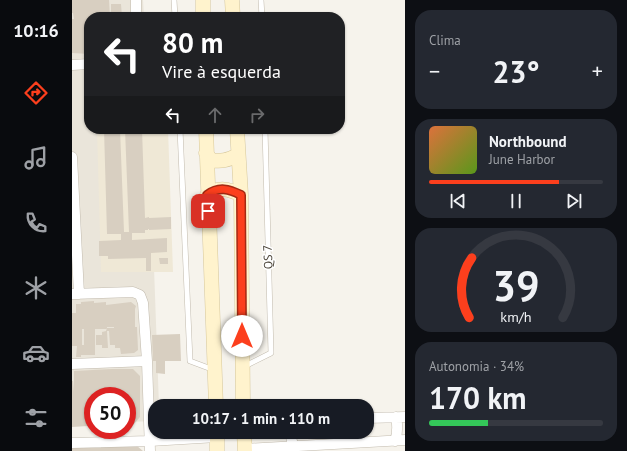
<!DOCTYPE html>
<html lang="pt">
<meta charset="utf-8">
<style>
body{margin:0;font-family:"PT Sans",sans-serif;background:#242831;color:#f1f3f6;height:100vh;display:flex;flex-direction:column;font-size:15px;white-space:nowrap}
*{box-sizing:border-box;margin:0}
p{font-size:13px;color:#9ea1a6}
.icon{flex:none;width:22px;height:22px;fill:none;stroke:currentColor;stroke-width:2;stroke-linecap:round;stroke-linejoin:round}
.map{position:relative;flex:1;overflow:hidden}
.side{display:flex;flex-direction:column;gap:10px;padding:10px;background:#0d0f14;width:222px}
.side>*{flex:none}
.top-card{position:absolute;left:12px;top:12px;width:261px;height:122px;border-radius:16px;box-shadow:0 1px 3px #0004;background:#202124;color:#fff;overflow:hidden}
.speed{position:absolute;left:12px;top:387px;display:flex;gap:8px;font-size:20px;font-weight:700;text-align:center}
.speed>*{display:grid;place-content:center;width:52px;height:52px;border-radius:50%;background:#171b24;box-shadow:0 1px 3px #0004;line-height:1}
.speed .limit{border:6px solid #d22;background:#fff;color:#111}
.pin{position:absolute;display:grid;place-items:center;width:34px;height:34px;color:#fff;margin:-17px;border-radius:8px;box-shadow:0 2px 6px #0006}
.me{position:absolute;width:44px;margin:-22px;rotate:0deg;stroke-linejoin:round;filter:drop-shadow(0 0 3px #0008)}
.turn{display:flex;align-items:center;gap:14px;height:84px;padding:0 12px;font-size:18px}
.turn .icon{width:52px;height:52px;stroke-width:2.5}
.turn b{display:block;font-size:28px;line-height:34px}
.lanes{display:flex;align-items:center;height:38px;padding:0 12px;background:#0003;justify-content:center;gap:20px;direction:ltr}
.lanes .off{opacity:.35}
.big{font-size:30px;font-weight:800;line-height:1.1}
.side .card{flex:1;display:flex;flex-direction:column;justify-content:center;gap:6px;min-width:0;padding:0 14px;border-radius:16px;background:#242831}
.side .dial{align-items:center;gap:0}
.dial svg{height:104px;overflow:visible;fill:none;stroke:#363941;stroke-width:7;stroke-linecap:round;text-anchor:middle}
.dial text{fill:#f1f3f6;stroke:none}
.song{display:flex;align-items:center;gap:12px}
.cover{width:48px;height:48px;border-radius:6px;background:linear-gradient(135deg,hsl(20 70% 55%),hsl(90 70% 35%))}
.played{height:4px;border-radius:2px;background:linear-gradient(90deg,#fc3f1d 75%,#363941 75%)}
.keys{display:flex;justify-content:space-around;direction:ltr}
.heat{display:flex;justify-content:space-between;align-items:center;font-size:22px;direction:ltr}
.charge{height:6px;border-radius:3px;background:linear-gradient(90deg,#34c759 34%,#363941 0)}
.trip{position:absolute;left:76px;top:399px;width:226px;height:40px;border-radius:16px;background:#171b24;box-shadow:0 1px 3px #0004;font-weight:800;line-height:40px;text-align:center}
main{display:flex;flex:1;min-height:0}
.tab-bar{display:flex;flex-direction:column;width:72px;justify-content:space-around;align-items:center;background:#090b0e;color:#9ea1a6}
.tab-bar .icon{width:28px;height:28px}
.tab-bar .selected{color:#fc3f1d}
.tab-bar b{font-size:18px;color:#f1f3f6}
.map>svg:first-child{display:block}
.residential{fill:#eae5da}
.education{fill:#efe8d6}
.building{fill:#d8cfc1;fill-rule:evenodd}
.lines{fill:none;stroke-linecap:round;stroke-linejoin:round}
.service-casing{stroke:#c2bbae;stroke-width:6}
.minor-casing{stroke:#c2bbae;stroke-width:11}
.secondary-casing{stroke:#d6c79b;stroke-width:15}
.service{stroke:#fff;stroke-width:5}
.minor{stroke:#fff;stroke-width:10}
.secondary{stroke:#fff3cd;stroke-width:14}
.route-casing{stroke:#a42913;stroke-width:10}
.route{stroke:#fc3f1d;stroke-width:7}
.labels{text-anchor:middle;stroke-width:3;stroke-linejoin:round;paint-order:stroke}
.street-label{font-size:12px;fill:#4b4439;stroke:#fff}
</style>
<main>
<nav class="tab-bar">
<b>10:16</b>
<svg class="icon selected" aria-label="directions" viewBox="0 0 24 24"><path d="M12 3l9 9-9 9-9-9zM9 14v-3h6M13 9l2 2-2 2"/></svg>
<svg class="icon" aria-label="music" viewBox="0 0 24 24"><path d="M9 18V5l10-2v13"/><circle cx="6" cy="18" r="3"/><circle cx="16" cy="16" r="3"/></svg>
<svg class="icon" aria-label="phone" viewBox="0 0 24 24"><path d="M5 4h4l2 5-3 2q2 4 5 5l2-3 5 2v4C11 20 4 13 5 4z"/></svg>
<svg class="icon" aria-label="climate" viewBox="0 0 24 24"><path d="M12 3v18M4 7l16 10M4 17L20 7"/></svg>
<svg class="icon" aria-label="car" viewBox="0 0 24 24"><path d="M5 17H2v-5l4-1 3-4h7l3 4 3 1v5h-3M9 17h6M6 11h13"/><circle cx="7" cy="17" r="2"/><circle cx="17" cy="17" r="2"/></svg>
<svg class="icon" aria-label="filters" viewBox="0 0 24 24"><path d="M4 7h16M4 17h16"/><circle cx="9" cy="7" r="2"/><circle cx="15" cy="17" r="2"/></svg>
</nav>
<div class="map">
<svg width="333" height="451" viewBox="0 0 333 451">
<rect width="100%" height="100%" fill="#f6f3ec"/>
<path class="residential" d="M 0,0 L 71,0 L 72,17 L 17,17 L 17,129 L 77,129 L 87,406 L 83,406 L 83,421 L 55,422 L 55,396 L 21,396 L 0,424 Z"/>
<path class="education" d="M 25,129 L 96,129 L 101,272 L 29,272 Z"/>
<path class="building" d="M 0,0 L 37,0 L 38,17 L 17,17 L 17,54 L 0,53 L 0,19 L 2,19 L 1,13 L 0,13 Z
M 39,4 L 49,4 L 50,17 L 39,17 Z
M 32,129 L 48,129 L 52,232 L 57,232 L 53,129 L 70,129 L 73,218 L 77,217 L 77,218 L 99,217 L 99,229 L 77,230 L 77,229 L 76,229 L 76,230 L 73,230 L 73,233 L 60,233 L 60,240 L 95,238 L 95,252 L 79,253 L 79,271 L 74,271 L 74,258 L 36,259 L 36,256 L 27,256 L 27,241 L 49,240 L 49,234 L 35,234 Z
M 87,258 L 96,258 L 96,264 L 88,264 Z
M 22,301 L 22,303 L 34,302 L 34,305 L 59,302 L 64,306 L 63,309 L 63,327 L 65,327 L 66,350 L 62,353 L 49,354 L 48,348 L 43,348 L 43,345 L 38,345 L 37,331 L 35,331 L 36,348 L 30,348 L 30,345 L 24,345 L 24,335 L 30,335 L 30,332 L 34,331 L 35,328 L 42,328 L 42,327 L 35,327 L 35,312 L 35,329 L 23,329 L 23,355 L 9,355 L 9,357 L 4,357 L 5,346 L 0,346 L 0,313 L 4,313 L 4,304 L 9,304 L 9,302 ZM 10,329 L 12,329 L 12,345 L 10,345 Z
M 108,334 L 109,361 L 93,361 L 93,374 L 84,373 L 84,361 L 81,361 L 80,335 Z
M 40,369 L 61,369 L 68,376 L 68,417 L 61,425 L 59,425 L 59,422 L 55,422 L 55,399 L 58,399 L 58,397 L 43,396 L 43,393 L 41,393 L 41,396 L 21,396 L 21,424 L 16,424 L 16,426 L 0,427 L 0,381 L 1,381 L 2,392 L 2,371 Z
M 0,446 L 17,446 L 17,448 L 29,448 L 29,446 L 65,446 L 71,451 L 0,451 Z"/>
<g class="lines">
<defs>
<path id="service" d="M 102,0 L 103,17
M 189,0 L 190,17
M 108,129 L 118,361 L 142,370
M 173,366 L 199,353 L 193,129"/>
<path id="minor" d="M 64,17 L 64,0
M 0,65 L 17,64
M 0,157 L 7,294
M 0,294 L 61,292 L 68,295 L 71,303 L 75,361
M 0,364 L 75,361 L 78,451
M 295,418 L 333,417
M 218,432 L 221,446
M 323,441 C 326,432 326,426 324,417
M 0,443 L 78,441 L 145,437
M 173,449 L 333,440"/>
<path id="secondary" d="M 131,0 L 131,17
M 160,0 L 161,17
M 134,129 L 144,406
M 165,129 L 169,195 L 171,406
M 134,153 L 139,160 C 149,162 156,160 166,155
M 135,195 C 147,186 157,189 169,195
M 145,432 L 145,451
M 172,432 L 173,451"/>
</defs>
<use href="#service" class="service-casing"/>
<use href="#minor" class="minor-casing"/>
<use href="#secondary" class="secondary-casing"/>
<use href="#service" class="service"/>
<use href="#minor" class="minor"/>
<use href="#secondary" class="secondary"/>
</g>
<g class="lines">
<defs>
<path id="route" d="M 136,211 L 135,195 C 147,186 157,189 169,195 L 170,336"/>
</defs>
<use href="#route" class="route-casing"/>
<use href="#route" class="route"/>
</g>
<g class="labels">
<g class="street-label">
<text transform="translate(196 257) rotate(-92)" y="4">QS 7</text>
</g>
</g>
</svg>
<div class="speed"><div class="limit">50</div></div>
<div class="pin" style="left:136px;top:211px;background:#d93025"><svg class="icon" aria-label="arrive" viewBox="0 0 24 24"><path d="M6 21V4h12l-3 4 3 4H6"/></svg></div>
<svg class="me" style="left:170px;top:336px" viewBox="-20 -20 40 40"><circle r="19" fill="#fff"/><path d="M0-13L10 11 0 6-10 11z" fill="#fc3f1d"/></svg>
<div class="trip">10:17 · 1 min · 110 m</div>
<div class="top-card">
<div class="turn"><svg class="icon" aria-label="left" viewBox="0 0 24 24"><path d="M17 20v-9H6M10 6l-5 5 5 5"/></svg><div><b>80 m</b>Vire à esquerda</div></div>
<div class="lanes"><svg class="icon" aria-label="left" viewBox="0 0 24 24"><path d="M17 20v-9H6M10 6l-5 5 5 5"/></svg><svg class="icon off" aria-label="ahead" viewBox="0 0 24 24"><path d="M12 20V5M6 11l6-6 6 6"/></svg><svg class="icon off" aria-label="right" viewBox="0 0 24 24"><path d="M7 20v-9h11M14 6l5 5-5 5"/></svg></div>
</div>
</div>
<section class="side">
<div class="card"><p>Clima</p>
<div class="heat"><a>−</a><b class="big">23°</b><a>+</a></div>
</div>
<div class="card">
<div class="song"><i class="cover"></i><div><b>Northbound</b><p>June Harbor</p></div></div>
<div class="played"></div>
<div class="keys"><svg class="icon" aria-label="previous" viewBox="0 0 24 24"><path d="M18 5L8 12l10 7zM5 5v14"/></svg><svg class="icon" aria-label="pause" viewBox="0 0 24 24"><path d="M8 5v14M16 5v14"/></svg><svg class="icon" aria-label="next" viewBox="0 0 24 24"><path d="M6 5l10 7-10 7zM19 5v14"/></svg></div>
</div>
<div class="card dial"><svg viewBox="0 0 100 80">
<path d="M14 69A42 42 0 1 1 86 69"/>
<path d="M14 69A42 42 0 0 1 16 23" stroke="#fc3f1d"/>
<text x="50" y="56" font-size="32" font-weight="700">39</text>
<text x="50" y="72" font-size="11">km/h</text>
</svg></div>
<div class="card"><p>Autonomia · 34%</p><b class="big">170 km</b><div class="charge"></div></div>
</section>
</main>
